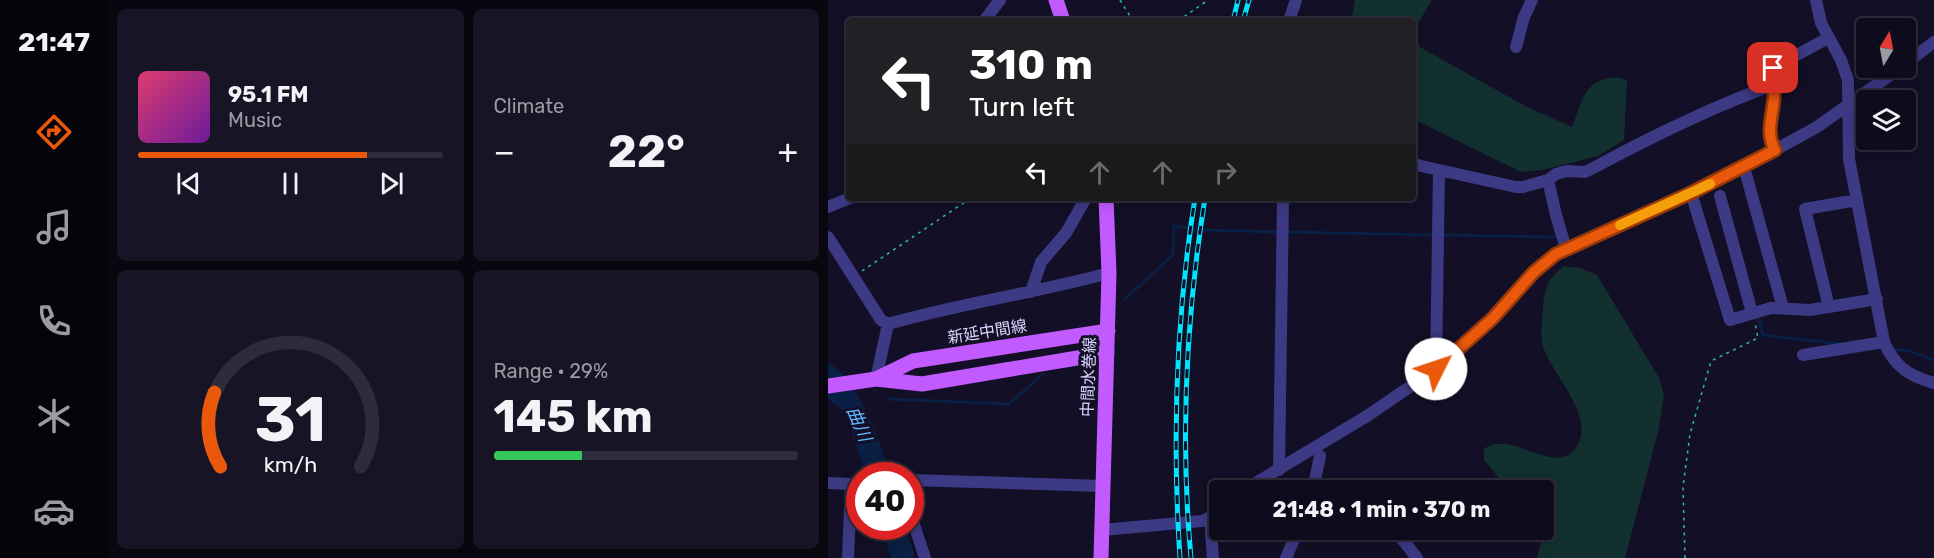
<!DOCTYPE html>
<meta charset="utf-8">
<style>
body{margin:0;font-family:Rubik,"Noto Sans JP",sans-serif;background:#171425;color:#f1f3f6;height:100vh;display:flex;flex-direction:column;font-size:22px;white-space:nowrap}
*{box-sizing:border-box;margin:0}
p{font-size:20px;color:#9b9ba3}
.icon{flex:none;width:33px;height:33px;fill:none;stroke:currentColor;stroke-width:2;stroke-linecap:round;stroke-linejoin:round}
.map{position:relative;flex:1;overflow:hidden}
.drawer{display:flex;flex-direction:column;gap:9px;padding:9px;background:#08060f;width:720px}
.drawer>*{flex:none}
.guide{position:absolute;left:18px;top:18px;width:570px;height:183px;border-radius:6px;box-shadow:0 3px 15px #0003,0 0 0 2px #2e2b3b;background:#202124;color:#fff;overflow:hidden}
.needle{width:39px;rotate:10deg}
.controls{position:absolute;left:1028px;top:18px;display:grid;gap:12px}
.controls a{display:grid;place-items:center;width:60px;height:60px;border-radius:6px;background:#0e0b1c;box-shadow:0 3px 15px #0003,0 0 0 2px #2e2b3b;font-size:30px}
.speed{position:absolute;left:18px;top:462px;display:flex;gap:12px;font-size:30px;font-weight:700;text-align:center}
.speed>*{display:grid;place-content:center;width:78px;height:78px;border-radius:50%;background:#0e0b1c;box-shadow:0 3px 15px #0003,0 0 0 2px #2e2b3b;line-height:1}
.speed .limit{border:9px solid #d22;background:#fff;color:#111}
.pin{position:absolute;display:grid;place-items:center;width:51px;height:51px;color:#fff;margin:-26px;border-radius:12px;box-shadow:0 3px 9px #0006}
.me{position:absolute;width:66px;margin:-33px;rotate:49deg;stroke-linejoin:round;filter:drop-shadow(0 0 4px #0008)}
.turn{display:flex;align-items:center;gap:21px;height:126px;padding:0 24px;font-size:27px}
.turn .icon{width:78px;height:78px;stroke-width:2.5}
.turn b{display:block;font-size:42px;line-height:51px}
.lanes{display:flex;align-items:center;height:57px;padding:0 24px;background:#0003;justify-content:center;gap:30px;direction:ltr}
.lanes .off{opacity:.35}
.big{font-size:45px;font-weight:700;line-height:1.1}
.drawer .tile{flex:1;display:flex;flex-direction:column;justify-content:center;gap:9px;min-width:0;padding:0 21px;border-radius:9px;background:#171425}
.drawer .dial{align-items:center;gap:0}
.dial svg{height:156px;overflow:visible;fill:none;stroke:#2e2b3b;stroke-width:7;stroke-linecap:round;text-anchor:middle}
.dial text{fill:#f1f3f6;stroke:none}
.song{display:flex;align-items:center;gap:18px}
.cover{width:72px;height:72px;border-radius:9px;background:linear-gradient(135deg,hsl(340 70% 55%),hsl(280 70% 35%))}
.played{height:6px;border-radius:3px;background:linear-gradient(90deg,#ea580c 75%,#2e2b3b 75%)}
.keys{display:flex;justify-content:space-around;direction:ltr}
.heat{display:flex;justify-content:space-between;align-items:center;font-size:33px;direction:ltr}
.charge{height:9px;border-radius:4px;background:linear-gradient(90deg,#34c759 29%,#2e2b3b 0)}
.drawer .tiles{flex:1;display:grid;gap:9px;grid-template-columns:repeat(2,1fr)}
.trip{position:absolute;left:381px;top:480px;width:345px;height:60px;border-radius:6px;background:#0e0b1c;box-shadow:0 3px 15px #0003,0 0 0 2px #2e2b3b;font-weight:700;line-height:60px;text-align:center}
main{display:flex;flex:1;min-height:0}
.tab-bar{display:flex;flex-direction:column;width:108px;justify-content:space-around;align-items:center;background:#06040b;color:#9b9ba3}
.tab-bar .icon{width:42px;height:42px}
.tab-bar .current{color:#ea580c}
.tab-bar b{font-size:27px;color:#f1f3f6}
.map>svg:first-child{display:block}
.green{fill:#12302f}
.water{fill:#0a1f44}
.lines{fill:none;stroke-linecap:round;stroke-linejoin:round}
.stream{stroke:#0a1f44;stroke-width:3}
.path{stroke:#2fb8b0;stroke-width:1.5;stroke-dasharray:3 4.5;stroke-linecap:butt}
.minor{stroke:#3d3a85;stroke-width:12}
.major{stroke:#c25bff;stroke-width:15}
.rail-casing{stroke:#00e5ff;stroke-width:5}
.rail{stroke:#130f26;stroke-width:3;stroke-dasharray:9;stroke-linecap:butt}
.route-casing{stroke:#983908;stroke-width:15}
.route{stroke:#ea580c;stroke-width:10}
.slow{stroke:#f59e0b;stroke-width:10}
.labels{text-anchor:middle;stroke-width:6;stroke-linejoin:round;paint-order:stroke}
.street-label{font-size:16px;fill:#d9d4ff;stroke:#130f26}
.water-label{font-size:18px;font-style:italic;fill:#62b6ff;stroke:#130f26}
</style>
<main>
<nav class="tab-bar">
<b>21:47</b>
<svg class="icon current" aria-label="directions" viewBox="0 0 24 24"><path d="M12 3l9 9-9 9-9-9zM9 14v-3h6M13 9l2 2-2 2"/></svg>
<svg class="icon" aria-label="music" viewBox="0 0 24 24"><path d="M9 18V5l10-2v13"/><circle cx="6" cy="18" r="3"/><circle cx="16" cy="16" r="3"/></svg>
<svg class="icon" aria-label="phone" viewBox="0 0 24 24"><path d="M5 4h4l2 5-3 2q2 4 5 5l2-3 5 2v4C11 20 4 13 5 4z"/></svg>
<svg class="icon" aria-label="climate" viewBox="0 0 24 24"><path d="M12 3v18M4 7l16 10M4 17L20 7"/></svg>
<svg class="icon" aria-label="car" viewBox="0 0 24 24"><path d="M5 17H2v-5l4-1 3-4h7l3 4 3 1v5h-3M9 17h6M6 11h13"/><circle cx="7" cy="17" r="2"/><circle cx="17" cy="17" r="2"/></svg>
</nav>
<section class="drawer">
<div class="tiles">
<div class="tile">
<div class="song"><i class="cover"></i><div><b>95.1 FM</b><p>Music</p></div></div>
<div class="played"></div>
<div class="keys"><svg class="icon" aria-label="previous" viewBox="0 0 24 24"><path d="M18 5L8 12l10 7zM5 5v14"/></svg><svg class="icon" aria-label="pause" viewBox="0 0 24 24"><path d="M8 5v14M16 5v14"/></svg><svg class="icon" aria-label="next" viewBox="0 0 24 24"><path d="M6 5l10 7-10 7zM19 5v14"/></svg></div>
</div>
<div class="tile"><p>Climate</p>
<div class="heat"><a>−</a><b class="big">22°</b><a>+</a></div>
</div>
<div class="tile dial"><svg viewBox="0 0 100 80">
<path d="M14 69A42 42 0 1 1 86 69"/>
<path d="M14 69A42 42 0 0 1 11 31" stroke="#ea580c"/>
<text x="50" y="56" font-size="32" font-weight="700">31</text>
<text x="50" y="72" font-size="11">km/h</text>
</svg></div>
<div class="tile"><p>Range · 29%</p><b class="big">145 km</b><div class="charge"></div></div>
</div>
</section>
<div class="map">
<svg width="1106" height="558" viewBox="0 0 1106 558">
<rect width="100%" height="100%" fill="#130f26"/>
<path class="green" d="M 527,0 L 604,0 L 585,32 L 585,21 L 523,21 Z
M 585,33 L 592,47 L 697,106 L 744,127 C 752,109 754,85 777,79 C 786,77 790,76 799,80 L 796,140 L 770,156 L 715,170 L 693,172 L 585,119 Z
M 736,266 L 752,268 L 769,275 L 831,378 L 836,395 L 831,428 L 797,558 L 709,558 L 715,535 L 716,490 L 681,490 L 656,460 L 656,449 C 682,429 724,475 746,450 C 772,419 723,375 715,346 C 712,334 714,321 715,309 C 716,289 720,278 736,266 Z"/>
<path class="water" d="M 0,363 C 27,373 55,447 63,475 L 38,475 L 17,412 L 0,399 Z
M 53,527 L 78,527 L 87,558 L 63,558 Z"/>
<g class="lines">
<path class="stream" d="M 458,232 L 607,235
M 614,235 L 726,237
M 296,300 L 345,255 L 346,226 L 376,230 L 451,232
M 930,316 L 935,335 L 1013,344
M 1064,349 L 1081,351 L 1106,360
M 60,399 L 181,404 L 215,374"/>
<path class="path" d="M 292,0 L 305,21
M 350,21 L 380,0
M 34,271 L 143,198
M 857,558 L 855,487 L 862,434 L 883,361 L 930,338 L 927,323"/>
<path class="minor" d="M 988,0 L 993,23 L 1013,60 L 1020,80 L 1021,159 L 1056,342 C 1067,367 1081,376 1106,383
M 156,21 L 172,0
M 461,21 L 468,0
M 688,47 L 696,17 L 704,0
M 1077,64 L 1106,42
M 947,150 C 937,133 945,115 946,97 C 947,87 945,77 945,68 L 1000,38
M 585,163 L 593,166 L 688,187 L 695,187 L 720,180 L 728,174 L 739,171 L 757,172 L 767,167 C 823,137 886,106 945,85
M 916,167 L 955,308
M 720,180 L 728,215 L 738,249
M 863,193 L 902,320 L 943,308 L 982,310 L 1049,299
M 892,196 L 924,313
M 0,207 L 22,198
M 0,237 L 53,320 L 60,324 C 133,303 208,293 281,273
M 203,292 L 213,262 L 238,233 L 258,198
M 1001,307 L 977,209 L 1029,200
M 975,355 L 1056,342
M 608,369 L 611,170
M 48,379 L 60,324
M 451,470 L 455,198
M 82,480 L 276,486
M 0,483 L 23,484 L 32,481
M 416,490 L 539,416 L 608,369 L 665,319 L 707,272 L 728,254 L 916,167 L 989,127 L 1072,68
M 485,490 L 492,456
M 82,512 L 97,558
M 274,530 L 374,521 L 382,517 L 392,507
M 567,530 L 589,558
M 20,558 L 23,484
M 385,558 L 382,517 L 387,517
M 458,558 L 470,530"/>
<path class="major" d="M 228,0 L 235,21
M 48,379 L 85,361 L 280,331
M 0,386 L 48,379 L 94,384 L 279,353
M 273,558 L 281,273 L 278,198"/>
<defs>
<path id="rail" d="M 405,21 L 410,0
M 415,21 L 421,0
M 352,558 C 344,438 348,317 367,198
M 363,558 C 352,438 358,317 377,198"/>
</defs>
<use href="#rail" class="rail-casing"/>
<use href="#rail" class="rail"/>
</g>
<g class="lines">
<defs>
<path id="route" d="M 608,369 L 665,318 L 706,272 L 728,254 L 863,193 L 947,150 C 937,133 945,115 946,97 C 947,87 945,77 945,68"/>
</defs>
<use href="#route" class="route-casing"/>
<use href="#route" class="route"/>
<path class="slow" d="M 792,225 L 882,184"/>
</g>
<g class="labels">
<g class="street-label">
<text transform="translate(159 331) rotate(-9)" y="6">新延中間線</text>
<text transform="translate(260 377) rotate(-88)" y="6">中間水巻線</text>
</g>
<g class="water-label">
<text transform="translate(31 424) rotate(67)" y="6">曲川</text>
</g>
</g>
</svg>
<div class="controls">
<a><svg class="needle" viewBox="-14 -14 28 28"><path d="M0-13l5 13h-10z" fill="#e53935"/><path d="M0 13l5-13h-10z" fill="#9b9ba3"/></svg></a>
<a><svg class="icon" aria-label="layers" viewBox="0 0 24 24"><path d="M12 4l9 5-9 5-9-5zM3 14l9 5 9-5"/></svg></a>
</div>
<div class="speed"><div class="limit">40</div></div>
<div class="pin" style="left:945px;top:68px;background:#d93025"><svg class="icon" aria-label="arrive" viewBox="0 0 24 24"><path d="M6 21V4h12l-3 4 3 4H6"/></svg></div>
<svg class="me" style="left:608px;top:369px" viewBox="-20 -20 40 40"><circle r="19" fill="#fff"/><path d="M0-13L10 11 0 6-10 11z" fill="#ea580c"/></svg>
<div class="trip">21:48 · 1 min · 370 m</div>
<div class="guide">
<div class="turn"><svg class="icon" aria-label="left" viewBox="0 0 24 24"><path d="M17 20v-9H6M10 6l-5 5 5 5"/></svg><div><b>310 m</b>Turn left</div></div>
<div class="lanes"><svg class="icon" aria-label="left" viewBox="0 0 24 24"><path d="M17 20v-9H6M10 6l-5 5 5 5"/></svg><svg class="icon off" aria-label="ahead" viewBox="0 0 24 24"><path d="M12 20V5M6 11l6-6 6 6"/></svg><svg class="icon off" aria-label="ahead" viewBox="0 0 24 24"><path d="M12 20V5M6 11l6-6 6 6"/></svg><svg class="icon off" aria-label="right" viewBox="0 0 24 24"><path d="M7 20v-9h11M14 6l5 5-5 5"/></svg></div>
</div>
</div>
</main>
